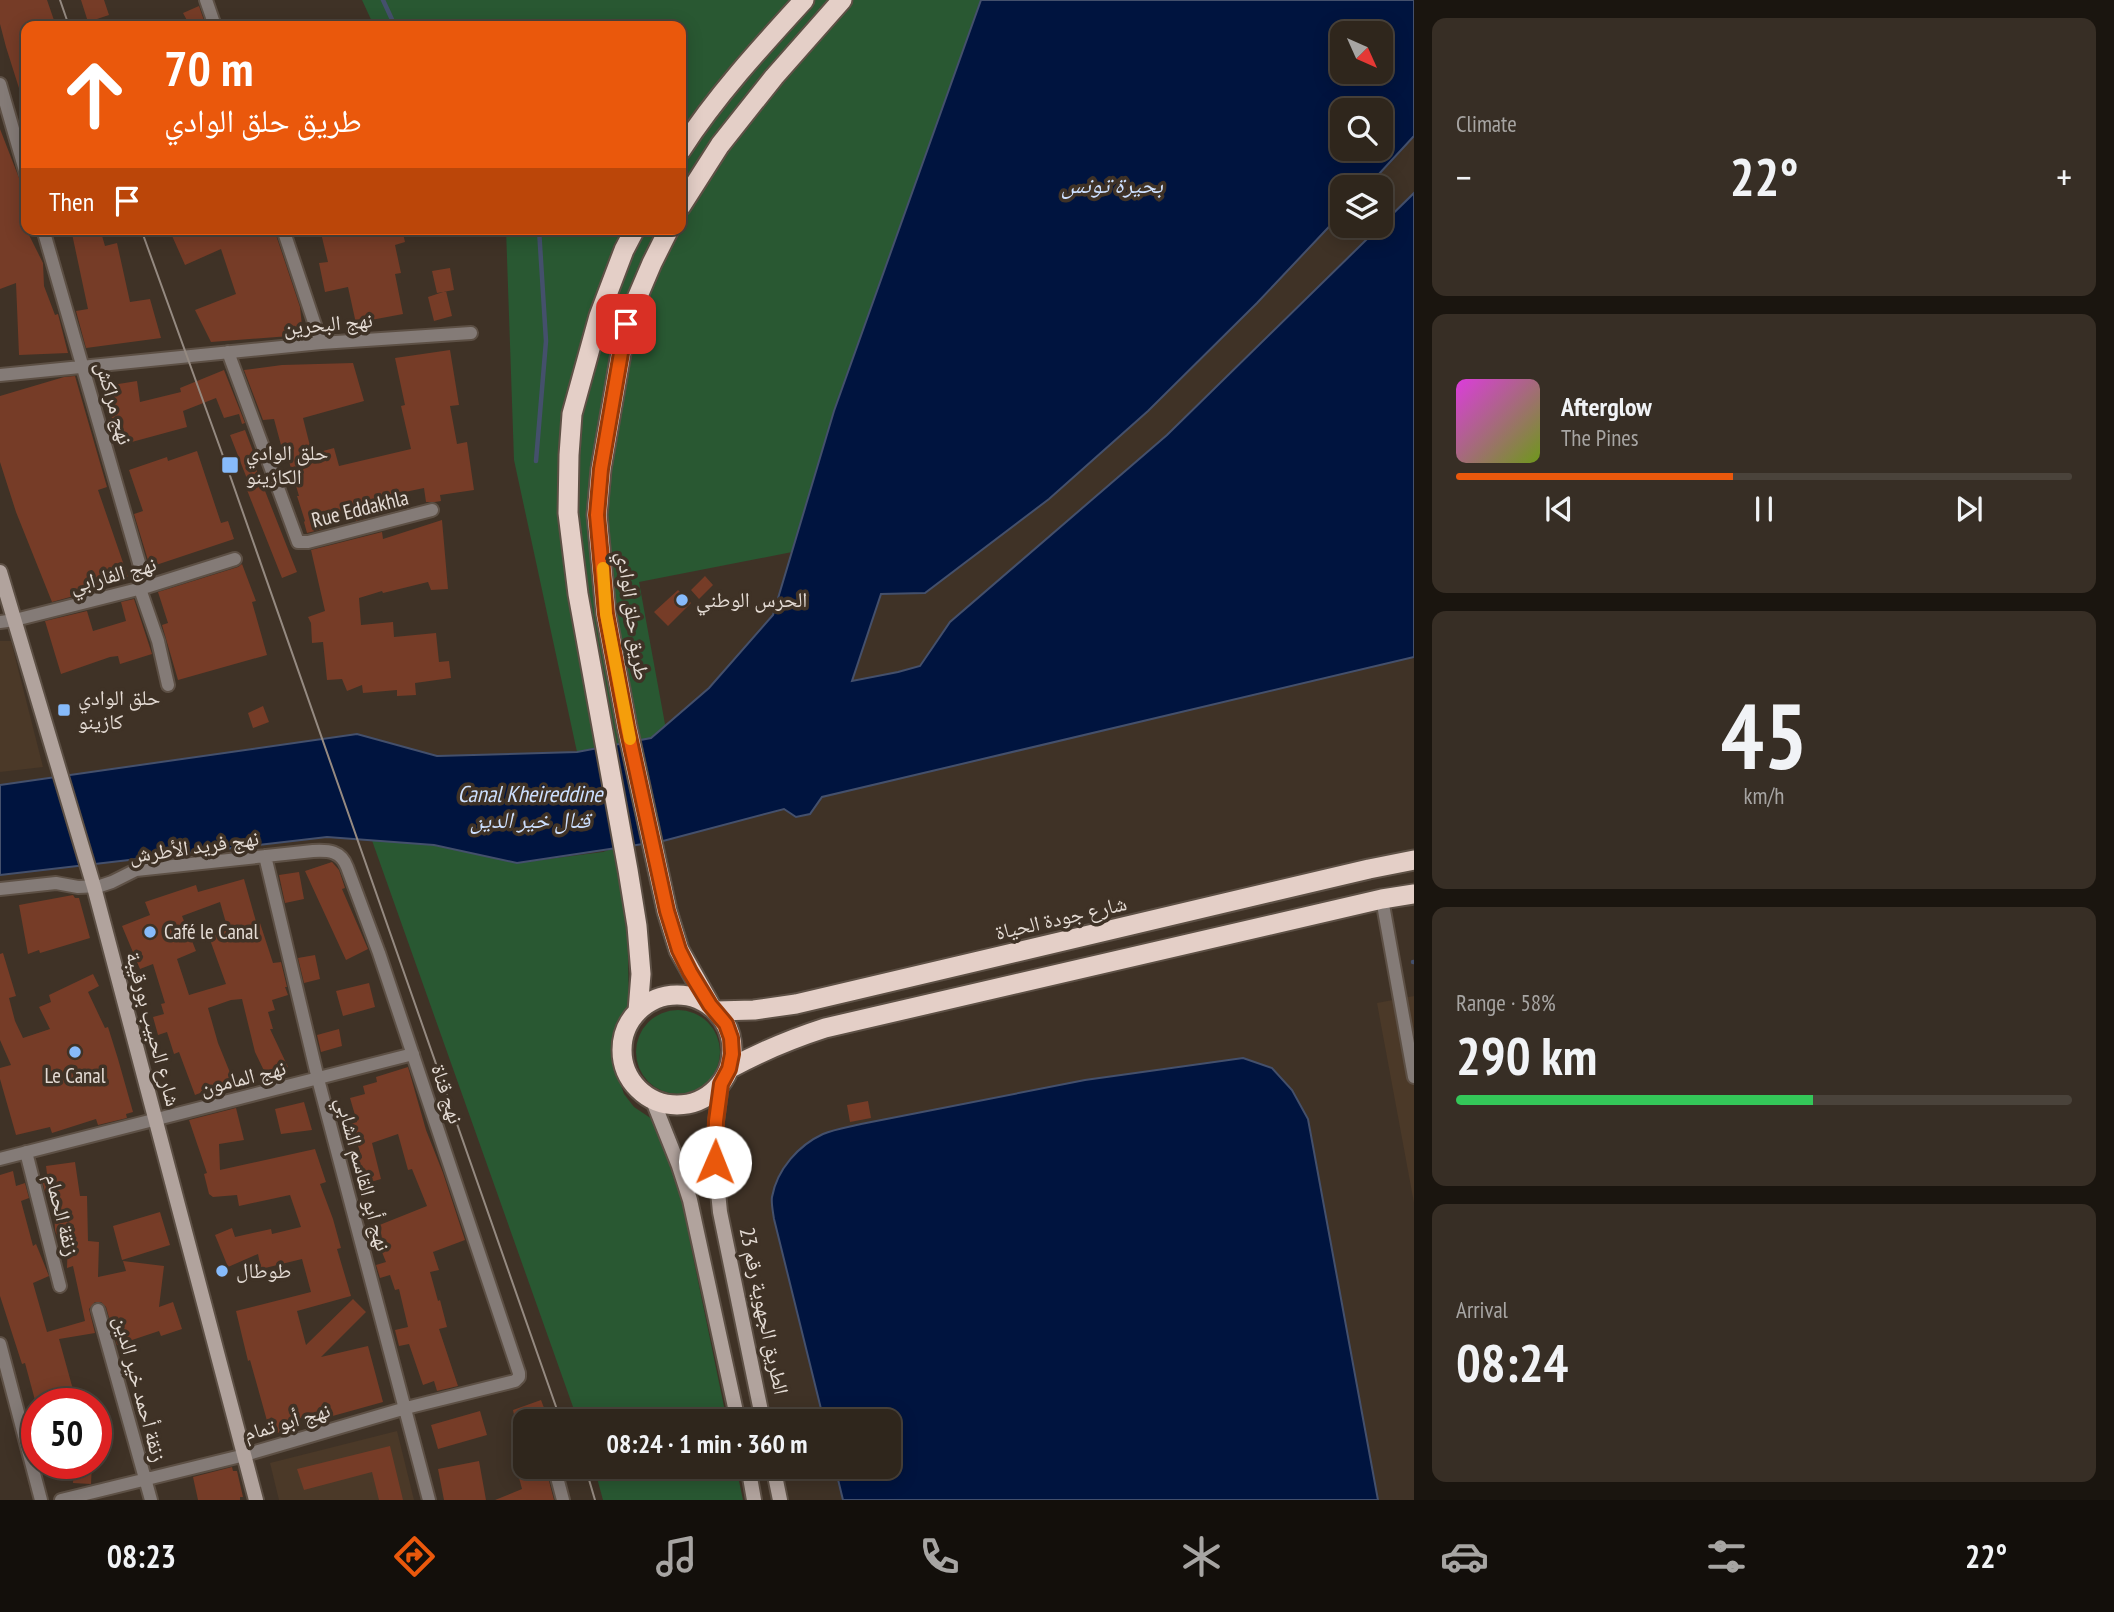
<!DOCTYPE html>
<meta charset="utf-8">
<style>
body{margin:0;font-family:"PT Sans Narrow","Noto Naskh Arabic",sans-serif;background:#372e25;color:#f1f3f6;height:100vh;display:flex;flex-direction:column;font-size:26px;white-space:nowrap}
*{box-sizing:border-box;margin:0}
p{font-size:23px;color:#a7a5a3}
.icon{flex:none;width:38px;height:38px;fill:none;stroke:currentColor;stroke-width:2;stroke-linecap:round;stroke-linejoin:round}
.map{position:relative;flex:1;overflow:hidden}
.panel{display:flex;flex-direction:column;gap:18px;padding:18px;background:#1a150f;width:700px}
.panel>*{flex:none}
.guide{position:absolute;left:21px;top:21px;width:665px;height:214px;border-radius:14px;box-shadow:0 4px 18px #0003,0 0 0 2px #4a433b;background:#ea580c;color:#fff;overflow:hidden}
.needle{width:46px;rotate:135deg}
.controls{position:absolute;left:1330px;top:21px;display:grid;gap:14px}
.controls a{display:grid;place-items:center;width:63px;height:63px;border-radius:14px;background:#2f261c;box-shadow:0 4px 18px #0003,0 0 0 2px #4a433b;font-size:35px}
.speed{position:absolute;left:21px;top:1388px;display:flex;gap:14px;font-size:35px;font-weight:700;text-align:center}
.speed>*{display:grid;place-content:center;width:91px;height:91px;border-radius:50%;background:#2f261c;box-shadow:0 4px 18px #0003,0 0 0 2px #4a433b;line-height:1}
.speed .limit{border:10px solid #d22;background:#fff;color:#111}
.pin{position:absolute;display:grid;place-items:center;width:60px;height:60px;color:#fff;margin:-30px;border-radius:14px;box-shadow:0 4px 10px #0006}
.me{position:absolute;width:77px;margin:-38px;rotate:1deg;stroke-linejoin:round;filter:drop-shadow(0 0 5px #0008)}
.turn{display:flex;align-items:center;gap:24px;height:147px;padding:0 28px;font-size:32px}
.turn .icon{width:91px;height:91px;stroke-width:2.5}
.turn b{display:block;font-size:49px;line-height:60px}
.then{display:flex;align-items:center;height:66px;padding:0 28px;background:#0003;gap:14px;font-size:26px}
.big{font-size:52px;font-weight:700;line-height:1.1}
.panel .widget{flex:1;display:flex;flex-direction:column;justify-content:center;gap:10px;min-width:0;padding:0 24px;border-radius:14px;background:#372e25}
.panel .dial{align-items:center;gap:0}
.dial b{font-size:91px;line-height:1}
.song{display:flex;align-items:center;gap:21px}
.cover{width:84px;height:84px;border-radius:10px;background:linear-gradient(135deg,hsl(300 70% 55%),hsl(80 70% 35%))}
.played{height:7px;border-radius:4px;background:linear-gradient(90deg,#ea580c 45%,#4a433b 45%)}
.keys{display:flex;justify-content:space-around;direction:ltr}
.heat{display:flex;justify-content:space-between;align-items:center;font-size:38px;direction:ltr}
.charge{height:10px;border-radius:5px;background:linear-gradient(90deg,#34c759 58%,#4a433b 0)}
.trip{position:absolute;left:513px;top:1409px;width:388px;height:70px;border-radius:14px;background:#2f261c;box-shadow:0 4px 18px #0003,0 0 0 2px #4a433b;font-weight:700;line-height:70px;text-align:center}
.dock{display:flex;height:112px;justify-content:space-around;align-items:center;background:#130f0b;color:#a7a5a3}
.dock .icon{width:49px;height:49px}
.dock .on{color:#ea580c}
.dock b{font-size:32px;color:#f1f3f6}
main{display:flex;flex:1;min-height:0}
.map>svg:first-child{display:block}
.built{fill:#4b3928}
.green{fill:#295832}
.water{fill:#00143f;stroke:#44506c;stroke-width:2;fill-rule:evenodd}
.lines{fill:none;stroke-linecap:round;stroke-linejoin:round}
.stream{stroke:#44506c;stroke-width:4.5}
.building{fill:#763c27;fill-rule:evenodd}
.minor-casing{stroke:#5d5045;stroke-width:16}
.secondary-casing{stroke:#5d5045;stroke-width:18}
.trunk-casing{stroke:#5d5045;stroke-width:23}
.minor{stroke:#847b77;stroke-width:12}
.secondary{stroke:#b1a39d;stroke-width:14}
.trunk{stroke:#e4cfc7;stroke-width:19}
.tram{stroke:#958a81;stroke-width:2}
.route-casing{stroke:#983908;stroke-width:18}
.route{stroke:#ea580c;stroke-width:12}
.slow{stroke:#f59e0b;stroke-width:12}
.poi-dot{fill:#87bbfb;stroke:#3f3226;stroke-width:2.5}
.labels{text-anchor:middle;stroke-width:7;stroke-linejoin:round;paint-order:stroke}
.street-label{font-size:21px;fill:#e4dbd4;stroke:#3f3226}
.poi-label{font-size:21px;fill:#e4dbd4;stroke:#3f3226;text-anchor:start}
.water-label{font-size:23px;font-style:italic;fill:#ccdffe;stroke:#3f3226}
</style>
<main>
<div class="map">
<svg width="1414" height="1500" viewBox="0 0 1414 1500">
<rect width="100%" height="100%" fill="#3f3226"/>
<path class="built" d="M 0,641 L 11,641 L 43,767 L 0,772 Z
M 1414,996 L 1414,1203 L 1377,1003 Z
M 397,1431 L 414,1500 L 279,1500 L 270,1463 Z"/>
<path class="green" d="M 362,0 L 981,0 L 834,411 L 792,552 L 639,582 L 667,735 L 577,752 L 514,460 L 506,229 L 681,229 L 681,26 L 374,26 Z
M 369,832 L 517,863 L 603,852 L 617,847 L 627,908 L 629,1007 L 619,1021 L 612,1046 L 615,1068 L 624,1094 L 634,1107 L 652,1119 L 679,1174 L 690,1242 L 727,1421 L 578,1421 Z
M636 1052a42 42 0 1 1 84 0a42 42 0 1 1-84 0Z
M 594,1467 L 736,1467 L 743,1500 L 603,1500 Z"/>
<path class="water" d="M 981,0 L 1414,0 L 1414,136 L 1367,187 L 1342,187 L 1342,213 L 1257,303 L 1148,411 L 1049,499 L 925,593 L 881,594 L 852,681 L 898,672 L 920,666 L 950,622 L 1167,435 L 1414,193 L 1414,657 L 822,797 L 810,814 L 796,817 L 784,809 L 663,841 L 517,863 L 434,845 L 327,837 L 0,875 L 0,785 L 357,734 L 437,756 L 577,752 L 651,738 L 709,688 L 773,615 L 834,411 ZM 1342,33 L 1381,33 L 1381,72 L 1342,72 ZM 1342,110 L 1381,110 L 1381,149 L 1342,149 Z
M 1243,1058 L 1272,1068 L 1292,1090 L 1308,1119 L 1378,1500 L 843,1500 L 835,1467 L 889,1466 L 889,1421 L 824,1421 L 774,1219 C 773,1212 771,1203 772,1197 C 777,1169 799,1145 823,1134 C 835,1129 849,1127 861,1124 L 1085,1080 Z"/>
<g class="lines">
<path class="stream" d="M 383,0 L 395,26
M 536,461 L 546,341 L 539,229
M 1413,962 L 1414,962"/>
</g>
<path class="building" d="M 0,0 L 47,0 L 56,26 L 26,26 L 26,104 L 24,104 L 6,47 L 0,24 Z
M 81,0 L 104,0 L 109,15 L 88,22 Z
M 199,6 L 206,26 L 190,26 L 183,13 Z
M 0,129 L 26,196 L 26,211 L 21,213 L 26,229 L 43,263 L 44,286 L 55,315 L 58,314 L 68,353 L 19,355 L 16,283 L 0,289 Z
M 71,229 L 100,229 L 105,246 L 117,243 L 130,302 L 150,299 L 161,338 L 86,348 L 76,311 L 88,309 Z
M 169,229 L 274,229 L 300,307 L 303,335 L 211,342 L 195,310 L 236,294 L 221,249 L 185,265 Z
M 320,229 L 402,229 L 405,242 L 395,245 L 401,273 L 395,274 L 403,314 L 371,320 L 372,325 L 357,328 L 348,287 L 325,292 L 319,263 L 328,262 Z
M 450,268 L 454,290 L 437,293 L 432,271 Z
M 446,291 L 452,316 L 434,321 L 428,297 Z
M 450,350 L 459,405 L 450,406 L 457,444 L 467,442 L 474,490 L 440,495 L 441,501 L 435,502 L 426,502 L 424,488 L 386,496 L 389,511 L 356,521 L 353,509 L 321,520 L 323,529 L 307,533 L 304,522 L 305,521 L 297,496 L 299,496 L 284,444 L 281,445 L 274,419 L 263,420 L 244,370 L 282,365 L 353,363 L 364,401 L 303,418 L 312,454 L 334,448 L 339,466 L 411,449 L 401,406 L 405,405 L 395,358 Z
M 224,370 L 245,423 L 242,424 L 239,414 L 224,418 L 216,398 L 183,411 L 187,427 L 117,446 L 106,386 L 137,381 L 140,402 L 181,392 L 180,388 Z
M 75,376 L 107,487 L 98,490 L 128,577 L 121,577 L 80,591 L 81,594 L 52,602 L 16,512 L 0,462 L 0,396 L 64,377 Z
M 245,430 L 257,462 L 254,463 L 297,572 L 282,578 L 247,490 L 251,489 L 230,435 Z
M 197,451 L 221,523 L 228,521 L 234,539 L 150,567 L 134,514 L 143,511 L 129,470 L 167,457 L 168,461 Z
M 442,520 L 448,589 L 431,590 L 428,582 L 383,593 L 382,591 L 359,598 L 361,625 L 393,622 L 394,637 L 436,633 L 439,662 L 449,661 L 451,678 L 415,683 L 416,695 L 397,696 L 397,690 L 363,693 L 362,685 L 347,691 L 342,679 L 327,680 L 323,642 L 312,643 L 311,623 L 308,617 L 325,611 L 311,550 L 382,532 L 383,539 Z
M 242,564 L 256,601 L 252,602 L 267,655 L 178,680 L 162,625 L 168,623 L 158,592 L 238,567 Z
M 705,576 L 713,585 L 699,599 L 691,590 Z
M 678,590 L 691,603 L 668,626 L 654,612 Z
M 134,599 L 152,654 L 120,664 L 118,656 L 110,657 L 61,674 L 45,621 L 87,611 L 93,631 L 126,621 L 121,602 Z
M 263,706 L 269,722 L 253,728 L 248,713 Z
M 332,862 L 339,870 L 345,888 L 342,889 L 368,949 L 346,960 L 305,871 Z
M 299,872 L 304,899 L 285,903 L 279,875 Z
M 244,879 L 257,925 L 260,923 L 273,963 L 281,962 L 287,987 L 285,987 L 288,995 L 272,1000 L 275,1010 L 268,1012 L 273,1029 L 270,1029 L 288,1067 L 267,1077 L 255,1052 L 242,999 L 231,1000 L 208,1008 L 218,1043 L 233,1080 L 195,1095 L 179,1052 L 174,1054 L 167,1032 L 158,1035 L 153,1017 L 164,1014 L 161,1004 L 165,1003 L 153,964 L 140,969 L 122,926 L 150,915 L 145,902 L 196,885 L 198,892 ZM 220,902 L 228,930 L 209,937 L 226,984 L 189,995 L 177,959 L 196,951 L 182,916 Z
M 73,895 L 75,898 L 79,898 L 90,938 L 40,953 L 39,950 L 28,954 L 19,905 Z
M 3,953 L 16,996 L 9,998 L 15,1021 L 23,1038 L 50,1029 L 39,1007 L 51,1002 L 49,995 L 93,974 L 99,986 L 88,992 L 105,1028 L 108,1027 L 118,1059 L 133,1112 L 126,1114 L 127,1118 L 98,1125 L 96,1119 L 52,1133 L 50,1127 L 16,1135 L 0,1079 L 0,1068 L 11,1065 L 0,1040 L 0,954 Z
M 315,955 L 320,979 L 304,983 L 298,958 Z
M 369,983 L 375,1007 L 343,1016 L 336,991 Z
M 339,1029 L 342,1046 L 321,1052 L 317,1035 Z
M 408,1067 L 426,1130 L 443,1173 L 465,1240 L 433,1252 L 439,1270 L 430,1272 L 438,1301 L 440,1300 L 447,1327 L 439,1329 L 458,1386 L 437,1391 L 434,1381 L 423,1385 L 409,1344 L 399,1346 L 395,1330 L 408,1327 L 399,1289 L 395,1290 L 390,1275 L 380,1278 L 376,1265 L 386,1262 L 372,1228 L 427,1206 L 412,1169 L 408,1170 L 398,1134 L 372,1143 L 381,1179 L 364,1184 L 357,1159 L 362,1158 L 351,1124 L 357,1122 L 350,1098 L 365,1094 L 363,1086 L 377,1082 L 376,1077 Z
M 868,1101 L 871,1118 L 850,1122 L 847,1105 Z
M 304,1102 L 312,1130 L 281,1134 L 275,1109 Z
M 236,1108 L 244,1140 L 219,1144 L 220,1170 L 315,1149 L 326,1182 L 320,1184 L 333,1219 L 341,1248 L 337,1249 L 351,1296 L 297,1311 L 306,1345 L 353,1299 L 366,1312 L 321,1357 L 368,1346 L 383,1402 L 329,1417 L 327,1410 L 291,1421 L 293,1428 L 271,1435 L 250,1360 L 248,1361 L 236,1311 L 311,1292 L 302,1259 L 261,1269 L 258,1254 L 228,1267 L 215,1235 L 232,1228 L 235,1237 L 271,1229 L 272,1234 L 301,1227 L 290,1195 L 239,1206 L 237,1195 L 213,1197 L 209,1194 L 204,1174 L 207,1173 L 189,1120 Z
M 75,1162 L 80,1196 L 87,1196 L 88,1241 L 99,1242 L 98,1277 L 126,1271 L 123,1261 L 164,1266 L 159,1307 L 173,1302 L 182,1329 L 161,1336 L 159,1331 L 117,1345 L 106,1307 L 101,1302 L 95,1302 L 89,1309 L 95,1333 L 59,1339 L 77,1404 L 36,1404 L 25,1363 L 22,1364 L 0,1296 L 0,1175 L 13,1171 L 16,1186 L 25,1183 L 29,1198 L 21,1201 L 33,1246 L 36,1244 L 49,1276 L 33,1283 L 47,1332 L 85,1321 L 73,1266 L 67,1268 L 68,1236 L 57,1237 L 55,1230 L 53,1189 L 45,1192 L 41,1176 L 47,1174 L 46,1166 Z
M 160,1212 L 170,1245 L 122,1260 L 113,1226 Z
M 541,1400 L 546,1413 L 516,1425 L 513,1410 Z
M 480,1411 L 487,1435 L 438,1449 L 431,1425 Z
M 525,1429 L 525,1467 L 545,1466 L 554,1500 L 495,1500 L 522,1489 L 517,1470 L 522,1468 L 511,1433 Z
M 390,1446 L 403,1500 L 379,1500 L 372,1472 L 304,1490 L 297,1469 Z
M 479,1461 L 486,1500 L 444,1500 L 438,1469 Z
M 74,1463 L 92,1463 L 91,1484 L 73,1483 Z
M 232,1467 L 233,1471 L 237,1471 L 243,1497 L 240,1497 L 240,1500 L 198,1500 L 193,1477 Z"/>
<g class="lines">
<defs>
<path id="minor" d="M 206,0 L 215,26
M 0,84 L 26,174
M 43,229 L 146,587
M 283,229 L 321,343
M 228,352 L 298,542 L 308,542 L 432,510
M 0,375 L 321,343 L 471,333
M 140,589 L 158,641 L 168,685
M 0,622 L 15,620 L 146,587 L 235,559
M 265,856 L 318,1079 L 429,1500
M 0,889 L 56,883 L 78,887 L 100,886 L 112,882 L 136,870 L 313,851 C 329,850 341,851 347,867 L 379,953 L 519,1373 L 519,1377 L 515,1381 L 406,1408 L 245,1455 L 61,1500
M 1382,899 L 1414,1077
M 26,1152 L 60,1286
M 0,1159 L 413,1054
M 98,1310 L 151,1500
M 0,1344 L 41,1500
M 554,1466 L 563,1500"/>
<path id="secondary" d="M 0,572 L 94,887 L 256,1500
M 721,1084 L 716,1121 L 715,1162 L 720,1212 L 763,1421
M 653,1101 L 679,1166 L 690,1200 L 738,1421
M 748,1466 L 754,1500
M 773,1466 L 780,1500"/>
<path id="trunk" d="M 681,150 C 716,96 760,48 804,0
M 681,206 L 720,145 L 774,77 L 842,0
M 635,229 L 624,250 L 599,316 L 572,414 L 569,455 L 568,513 L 578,594 L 628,870 L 637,926 L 641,974 L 638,1011
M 669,229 L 652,263 L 626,324 L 601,469 L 597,515 L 606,614 L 627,727 L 667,911 L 679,950 L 710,1005
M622 1050a55 55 0 1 1 110 0a55 55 0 1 1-110 0Z
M 716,1011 L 754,1010 L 796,1004 L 1369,869 L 1414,860
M 729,1069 C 760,1052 791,1039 825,1028 L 1382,899 L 1414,894"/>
</defs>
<use href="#minor" class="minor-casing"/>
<use href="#secondary" class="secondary-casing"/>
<use href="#trunk" class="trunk-casing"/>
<use href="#minor" class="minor"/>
<use href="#secondary" class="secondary"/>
<use href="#trunk" class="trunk"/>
<path class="tram" d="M 60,0 L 69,26
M 141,229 L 227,467 L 561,1421
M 585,1466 L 595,1500"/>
</g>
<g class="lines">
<defs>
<path id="route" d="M 626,324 L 601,469 L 597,515 L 606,614 L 627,727 L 667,911 L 679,950 L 690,972 L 710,1005 L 726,1024 L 731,1038 L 732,1054 L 729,1069 L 721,1084 L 716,1121 L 715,1162"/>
</defs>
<use href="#route" class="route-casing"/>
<use href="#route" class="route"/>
<path class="slow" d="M 603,568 L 606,614 L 630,739"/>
</g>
<g class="poi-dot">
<rect x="221" y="456" width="18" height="18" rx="3.5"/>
<circle cx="682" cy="600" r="7"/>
<rect x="57" y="703" width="14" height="14" rx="3.5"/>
<circle cx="150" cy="932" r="7"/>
<circle cx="75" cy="1052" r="7"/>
<circle cx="222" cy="1271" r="7"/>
</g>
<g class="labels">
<g class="street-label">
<text transform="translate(328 324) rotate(-5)" y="7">نهج البحرين</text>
<text transform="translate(114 403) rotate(74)" y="7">نهج مراكش</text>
<text transform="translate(360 509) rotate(-14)" y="7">Rue Eddakhla</text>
<text transform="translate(113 575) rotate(-15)" y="7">نهج الفارابي</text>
<text transform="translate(633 616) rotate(82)" y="7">طريق حلق الوادي</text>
<text transform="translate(194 847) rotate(-8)" y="7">نهج فريد الأطرش</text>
<text transform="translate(1061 918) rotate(-13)" y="7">شارع جودة الحياة</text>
<text transform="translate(153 1029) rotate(75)" y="7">شارع الحبيب بورقيبة</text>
<text transform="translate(243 1078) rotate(-14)" y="7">نهج المامون</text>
<text transform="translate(447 1094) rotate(72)" y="7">نهج قناة</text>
<text transform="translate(363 1174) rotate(75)" y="7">نهج أبو القاسم الشابي</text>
<text transform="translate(62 1215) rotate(76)" y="7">زنقة الحمام</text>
<text transform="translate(764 1311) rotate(78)" y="7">الطريق الجهوية رقم 23</text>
<text transform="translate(140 1389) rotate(75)" y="7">زنقة أحمد خير الدين</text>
<text transform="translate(287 1422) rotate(-16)" y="7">نهج أبو تمام</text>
</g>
<g class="poi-label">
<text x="246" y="460">حلق الوادي<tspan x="246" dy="24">الكازينو</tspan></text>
<text x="696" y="607">الحرس الوطني</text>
<text x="78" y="705">حلق الوادي<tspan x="78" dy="24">كازينو</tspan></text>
<text x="164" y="939">Café le Canal</text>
<text x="75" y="1083" text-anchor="middle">Le Canal</text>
<text x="236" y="1278">طوطال</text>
</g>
<g class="water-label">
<text x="1112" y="193">بحيرة تونس</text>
<text x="530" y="802">Canal Kheireddine<tspan x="530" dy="26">قنال خير الدين</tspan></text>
</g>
</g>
</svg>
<div class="controls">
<a><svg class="needle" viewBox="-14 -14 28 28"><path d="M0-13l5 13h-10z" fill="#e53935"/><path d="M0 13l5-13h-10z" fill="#a7a5a3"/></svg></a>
<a><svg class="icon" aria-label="search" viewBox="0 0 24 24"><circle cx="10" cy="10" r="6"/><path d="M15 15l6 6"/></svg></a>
<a><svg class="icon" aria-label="layers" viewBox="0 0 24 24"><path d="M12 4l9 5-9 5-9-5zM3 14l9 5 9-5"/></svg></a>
</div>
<div class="speed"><div class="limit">50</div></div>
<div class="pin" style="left:626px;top:324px;background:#d93025"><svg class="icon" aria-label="arrive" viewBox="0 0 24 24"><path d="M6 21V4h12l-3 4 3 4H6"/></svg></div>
<svg class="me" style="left:715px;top:1162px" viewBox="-20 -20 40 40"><circle r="19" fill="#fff"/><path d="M0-13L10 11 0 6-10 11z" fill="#ea580c"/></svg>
<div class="trip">08:24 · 1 min · 360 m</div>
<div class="guide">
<div class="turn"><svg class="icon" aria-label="ahead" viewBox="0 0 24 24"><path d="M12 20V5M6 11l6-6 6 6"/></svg><div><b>70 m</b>طريق حلق الوادي</div></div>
<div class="then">Then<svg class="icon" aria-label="arrive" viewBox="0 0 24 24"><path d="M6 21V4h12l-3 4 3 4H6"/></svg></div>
</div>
</div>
<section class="panel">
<div class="widget"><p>Climate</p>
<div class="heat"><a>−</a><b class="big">22°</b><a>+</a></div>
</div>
<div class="widget">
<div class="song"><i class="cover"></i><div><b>Afterglow</b><p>The Pines</p></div></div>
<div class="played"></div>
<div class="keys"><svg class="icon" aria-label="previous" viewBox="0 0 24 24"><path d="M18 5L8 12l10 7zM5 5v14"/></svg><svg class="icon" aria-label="pause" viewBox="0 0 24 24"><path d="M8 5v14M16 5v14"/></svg><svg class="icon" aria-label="next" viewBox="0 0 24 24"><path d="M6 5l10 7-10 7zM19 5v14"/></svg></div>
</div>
<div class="widget dial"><b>45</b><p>km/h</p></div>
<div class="widget"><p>Range · 58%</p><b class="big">290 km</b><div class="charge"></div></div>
<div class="widget"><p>Arrival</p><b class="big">08:24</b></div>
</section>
</main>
<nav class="dock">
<b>08:23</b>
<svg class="icon on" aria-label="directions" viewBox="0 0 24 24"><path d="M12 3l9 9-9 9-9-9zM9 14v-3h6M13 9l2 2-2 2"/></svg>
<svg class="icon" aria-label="music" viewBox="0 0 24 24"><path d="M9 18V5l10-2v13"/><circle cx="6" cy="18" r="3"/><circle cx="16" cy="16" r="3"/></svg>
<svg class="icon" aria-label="phone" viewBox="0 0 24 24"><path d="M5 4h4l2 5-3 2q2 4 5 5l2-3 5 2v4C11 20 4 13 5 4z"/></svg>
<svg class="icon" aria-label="climate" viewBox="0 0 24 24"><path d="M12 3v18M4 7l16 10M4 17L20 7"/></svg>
<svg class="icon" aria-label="car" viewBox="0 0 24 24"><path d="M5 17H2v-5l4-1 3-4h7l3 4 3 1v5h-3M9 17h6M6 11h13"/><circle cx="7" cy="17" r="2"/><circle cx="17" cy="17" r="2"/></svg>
<svg class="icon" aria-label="filters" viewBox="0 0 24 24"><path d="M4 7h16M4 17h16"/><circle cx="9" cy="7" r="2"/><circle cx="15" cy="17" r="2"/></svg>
<b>22°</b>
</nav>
